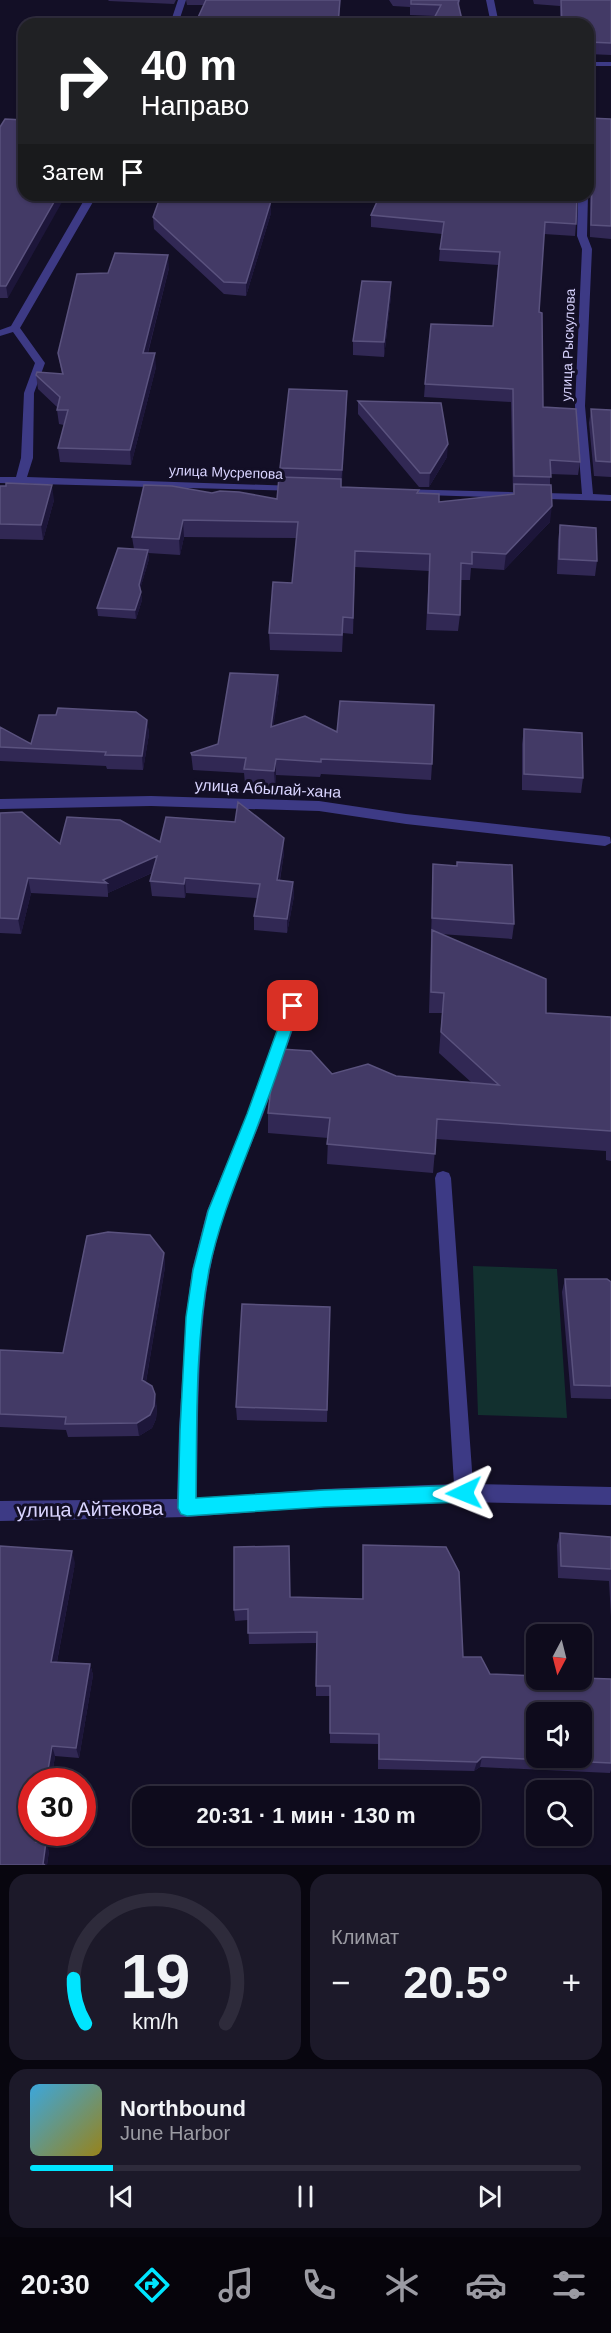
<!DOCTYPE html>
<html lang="ru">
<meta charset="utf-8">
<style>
body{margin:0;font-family:Helvetica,sans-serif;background:#1c1929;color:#f1f3f6;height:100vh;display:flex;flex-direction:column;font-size:22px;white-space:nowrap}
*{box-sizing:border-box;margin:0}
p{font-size:20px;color:#9b9ba3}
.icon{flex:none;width:33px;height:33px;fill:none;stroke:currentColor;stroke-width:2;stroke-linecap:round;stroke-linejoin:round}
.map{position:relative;height:1865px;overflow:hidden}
.sheet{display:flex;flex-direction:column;gap:9px;padding:9px;background:#08060f;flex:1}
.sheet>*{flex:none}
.hud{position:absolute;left:18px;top:18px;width:576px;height:183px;border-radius:18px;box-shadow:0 2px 4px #0004,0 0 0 2px #2e2b3b;background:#202124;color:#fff;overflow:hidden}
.needle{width:39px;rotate:187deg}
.controls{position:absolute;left:526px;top:1624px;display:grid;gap:12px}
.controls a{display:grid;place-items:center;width:66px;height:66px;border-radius:12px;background:#0e0b1c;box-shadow:0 2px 4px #0004,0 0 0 2px #2e2b3b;font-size:30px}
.speed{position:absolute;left:18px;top:1768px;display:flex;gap:12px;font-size:30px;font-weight:700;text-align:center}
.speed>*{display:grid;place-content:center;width:78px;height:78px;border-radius:50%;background:#0e0b1c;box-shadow:0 2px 4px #0004,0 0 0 2px #2e2b3b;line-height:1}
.speed .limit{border:9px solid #d22;background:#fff;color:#111}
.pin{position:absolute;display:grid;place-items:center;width:51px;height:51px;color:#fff;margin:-26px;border-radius:12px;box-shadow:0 3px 9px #0006}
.me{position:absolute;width:66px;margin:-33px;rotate:268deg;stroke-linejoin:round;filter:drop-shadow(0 0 4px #0008)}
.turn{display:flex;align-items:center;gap:21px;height:126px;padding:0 24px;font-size:27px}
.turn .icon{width:78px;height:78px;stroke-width:2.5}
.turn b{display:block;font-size:42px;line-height:51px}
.then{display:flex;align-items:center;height:57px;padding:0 24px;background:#0003;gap:12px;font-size:22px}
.big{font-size:45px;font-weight:800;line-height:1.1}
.sheet .card{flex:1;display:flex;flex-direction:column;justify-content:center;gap:9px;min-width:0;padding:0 21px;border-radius:18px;background:#1c1929}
.sheet .dial{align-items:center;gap:0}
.dial svg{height:156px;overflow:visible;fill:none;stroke:#2e2b3b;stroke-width:7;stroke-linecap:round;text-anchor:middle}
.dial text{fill:#f1f3f6;stroke:none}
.song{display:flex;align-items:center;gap:18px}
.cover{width:72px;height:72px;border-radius:9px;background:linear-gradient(135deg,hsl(200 70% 55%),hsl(50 70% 35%))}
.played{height:6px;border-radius:3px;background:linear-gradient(90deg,#00e5ff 15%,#2e2b3b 15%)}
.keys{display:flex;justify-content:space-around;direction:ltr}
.heat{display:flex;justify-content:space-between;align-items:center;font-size:33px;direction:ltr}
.sheet .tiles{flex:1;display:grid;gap:9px;grid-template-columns:1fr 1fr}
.card:last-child{grid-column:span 2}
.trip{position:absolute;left:132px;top:1786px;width:348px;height:60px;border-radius:18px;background:#0e0b1c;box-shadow:0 2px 4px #0004,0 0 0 2px #2e2b3b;font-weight:800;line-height:60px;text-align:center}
.dock{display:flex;height:96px;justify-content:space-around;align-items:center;background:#06040b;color:#9b9ba3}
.dock .icon{width:42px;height:42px}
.dock .on{color:#00e5ff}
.dock b{font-size:27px;color:#f1f3f6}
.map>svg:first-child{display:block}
.green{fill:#12302f}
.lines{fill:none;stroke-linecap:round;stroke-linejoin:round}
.minor{fill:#3d3a85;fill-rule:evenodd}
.wall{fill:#312854}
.shaded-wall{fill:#1d163a}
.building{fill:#433a66;stroke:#5a527e;stroke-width:1.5;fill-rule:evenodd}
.route{fill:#00e5ff;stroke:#0095a6;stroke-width:1.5}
.labels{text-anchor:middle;stroke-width:6;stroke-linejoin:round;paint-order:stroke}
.far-street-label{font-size:14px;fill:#d9d4ff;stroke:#130f26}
.street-label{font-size:16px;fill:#d9d4ff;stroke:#130f26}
.near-street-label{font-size:20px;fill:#d9d4ff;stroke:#130f26}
</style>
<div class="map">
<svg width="611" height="1865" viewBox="0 0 611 1865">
<rect width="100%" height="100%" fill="#130f26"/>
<path class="green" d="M 473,1266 L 557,1269 L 567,1418 L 478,1415 Z"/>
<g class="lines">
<path class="minor" d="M 178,0 L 186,0 L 178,24 L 170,24 Z
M 486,0 L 494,0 L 499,24 L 491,24 Z
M 588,62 L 611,62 L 611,66 L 588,66 Z
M 87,195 L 97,195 L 20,328 L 45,363 L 34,393 L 33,458 L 27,477 L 296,486 L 302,489 L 300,491 L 0,483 L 0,477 L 16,477 L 21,458 L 24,393 L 35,363 L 13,332 L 0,336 L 0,330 L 11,326 Z
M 578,195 L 588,195 L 587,236 L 592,249 L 585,406 L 593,494 L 611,495 L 611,501 L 394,494 L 392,492 L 398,489 L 582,494 L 575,406 L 582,249 L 577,236 Z
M 151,796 L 319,801 L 406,814 L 605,836 L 610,837 L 611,843 L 605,846 L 406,824 L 319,811 L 151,806 L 0,809 L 0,799 Z
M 293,1001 L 299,1003 L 301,1007 C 288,1043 276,1079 263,1115 C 243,1166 220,1216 210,1270 C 197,1341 198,1426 197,1498 L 324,1489 L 454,1484 L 435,1178 L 437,1173 L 443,1171 L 449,1173 L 451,1178 L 473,1484 L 611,1487 L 611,1505 L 464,1502 L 324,1507 L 187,1517 L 0,1521 L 0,1501 L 177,1499 L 179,1429 L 186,1317 L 192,1270 L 207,1211 L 247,1114 L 285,1007 L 287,1003 Z"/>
</g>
<path class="wall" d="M 108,0 L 176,0 L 174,4 L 109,1 Z
M 186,0 L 340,0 L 339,24 L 203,5 L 187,5 Z
M 389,0 L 460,0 L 459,6 L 435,16 L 410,15 L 410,7 L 393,6 Z
M 533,0 L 611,0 L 611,55 L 588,54 L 588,24 L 560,24 L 560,6 L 534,4 Z
M 588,118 L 611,119 L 611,239 L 590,237 L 590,195 L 588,193 Z
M 0,127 L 8,298 L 0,298 Z
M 252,195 L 251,199 L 271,201 L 271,213 L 246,296 L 224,294 L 154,229 L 153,217 Z
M 380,195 L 576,224 L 575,236 L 544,234 L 539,312 L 543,407 L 580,462 L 578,475 L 550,474 L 550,522 L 504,570 L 471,568 L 470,580 L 460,580 L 460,615 L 458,631 L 426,630 L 429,571 L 355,567 L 353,634 L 343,633 L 342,652 L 270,650 L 269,633 L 292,583 L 296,538 L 184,537 L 180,555 L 148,553 L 149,559 L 140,589 L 142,600 L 136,619 L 98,616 L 97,608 L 134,549 L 132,537 L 212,493 L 277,499 L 280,477 L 280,468 L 347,406 L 341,487 L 419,490 L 419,493 L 439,502 L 513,494 L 511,402 L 424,397 L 425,384 L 493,326 L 498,265 L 439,261 L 440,249 L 442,234 L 371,227 L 371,215 Z
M 169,268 L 148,353 L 156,367 L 131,465 L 60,462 L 58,448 L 64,425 L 59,424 L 57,410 L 58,408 L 38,389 L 36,375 L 62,374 L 58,353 L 108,273 Z
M 391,282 L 391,296 L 384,357 L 353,355 L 353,341 Z
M 358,401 L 447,457 L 429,487 L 419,487 L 358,414 Z
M 591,409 L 611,410 L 611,477 L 594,476 L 589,423 Z
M 0,486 L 54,500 L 43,540 L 0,539 Z
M 560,525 L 597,561 L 595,576 L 557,574 L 558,540 Z
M 278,675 L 279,690 L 273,726 L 337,732 L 432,764 L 431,780 L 321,774 L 320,777 L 276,775 L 275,786 L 245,784 L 244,773 L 193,770 L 191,753 L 218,744 Z
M 147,720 L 149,734 L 143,770 L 107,769 L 106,766 L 0,761 L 0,727 L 31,744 Z
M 524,729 L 583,778 L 581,793 L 522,790 L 522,744 Z
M 0,813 L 60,844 L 160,842 L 284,853 L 280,880 L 293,882 L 294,896 L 287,933 L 254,930 L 254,916 L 257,898 L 186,893 L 185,898 L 152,896 L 150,881 L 152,873 L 108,893 L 108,897 L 31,893 L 21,934 L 0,933 Z
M 433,864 L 514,924 L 512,939 L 440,934 L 546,1013 L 611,1017 L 611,1161 L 606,1160 L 606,1151 L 436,1139 L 433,1173 L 327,1164 L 328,1138 L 268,1133 L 268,1113 L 332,1074 L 396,1076 L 471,1082 L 439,1053 L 442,1013 L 429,1013 Z
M 164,1253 L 165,1267 L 146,1382 L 157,1407 L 156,1419 L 152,1428 L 139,1436 L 68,1437 L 66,1430 L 0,1427 L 0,1350 L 63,1353 Z
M 565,1279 L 611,1282 L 611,1399 L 571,1398 L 562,1292 Z
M 330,1307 L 327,1422 L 237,1420 L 236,1407 Z
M 560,1533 L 611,1537 L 611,1617 L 609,1581 L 558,1578 L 557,1545 Z
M 363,1545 L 463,1657 L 490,1674 L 611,1679 L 611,1770 L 610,1773 L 480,1767 L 474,1771 L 378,1769 L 378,1744 L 330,1743 L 330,1696 L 316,1696 L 316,1643 L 249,1644 L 248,1620 L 235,1621 L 234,1610 L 290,1597 L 362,1599 Z
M 75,1563 L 57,1662 L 90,1664 L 93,1675 L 79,1758 L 55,1756 L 51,1782 L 32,1782 L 41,1842 L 49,1851 L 47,1865 L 0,1865 Z"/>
<path class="shaded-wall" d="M 58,195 L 66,195 L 8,298 L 6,286 Z
M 248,195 L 252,195 L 247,211 L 247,199 Z
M 271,201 L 271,213 L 246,296 L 246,283 Z
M 168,255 L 169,268 L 144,367 L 143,353 Z
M 391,282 L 391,296 L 384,357 L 384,342 Z
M 155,353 L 156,367 L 131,465 L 130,450 Z
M 347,391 L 347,406 L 342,484 L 342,470 Z
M 448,444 L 447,457 L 429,487 L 430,473 Z
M 52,485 L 54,500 L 43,540 L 41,525 Z
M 552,506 L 550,522 L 504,570 L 506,554 Z
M 183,520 L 184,537 L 180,555 L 179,539 Z
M 148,550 L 149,559 L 139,593 L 139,585 Z
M 141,592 L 142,600 L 136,619 L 135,610 Z
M 278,675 L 279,690 L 271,742 L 271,727 Z
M 147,720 L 149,734 L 143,770 L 142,756 Z
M 276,759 L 276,775 L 275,786 L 274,771 Z
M 284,838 L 284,853 L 277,895 L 277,880 Z
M 157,856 L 158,870 L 108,893 L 107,883 L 103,880 Z
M 28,878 L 31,893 L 21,934 L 18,919 Z
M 185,878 L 186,893 L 185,898 L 184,884 Z
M 293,882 L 294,896 L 287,933 L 287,919 Z
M 164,1253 L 165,1267 L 144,1393 L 142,1380 Z
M 155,1394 L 157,1407 L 156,1419 L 152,1428 L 139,1436 L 137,1423 Z
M 72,1551 L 75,1563 L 55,1672 L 51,1662 Z
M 90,1664 L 93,1675 L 79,1758 L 76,1748 Z
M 52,1746 L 55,1756 L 51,1782 L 46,1782 Z
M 482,1757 L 480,1767 L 474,1771 L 477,1762 Z
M 37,1833 L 43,1833 L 40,1851 L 36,1842 Z
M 46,1842 L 49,1851 L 47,1865 L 43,1865 Z"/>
<path class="building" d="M 206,0 L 340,0 L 338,24 L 195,24 Z
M 411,0 L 459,0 L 458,3 L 463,24 L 431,24 L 441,5 L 411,4 Z
M 561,0 L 611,0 L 611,43 L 588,42 L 588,24 L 562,24 Z
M 588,118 L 611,119 L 611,226 L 591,225 L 592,183 L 590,180 L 588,181 Z
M 5,119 L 24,120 L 24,195 L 58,195 L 6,286 L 0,286 L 0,127 Z
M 161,195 L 248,195 L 247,199 L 271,201 L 246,283 L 224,282 L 153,217 Z
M 380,195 L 577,195 L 576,224 L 545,222 L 539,312 L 542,313 L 543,407 L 576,409 L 580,462 L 550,460 L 551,477 L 514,476 L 513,389 L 425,384 L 431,324 L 493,326 L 500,252 L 440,249 L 444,222 L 371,215 Z
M 115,253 L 168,255 L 143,353 L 155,353 L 130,450 L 58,448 L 68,410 L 57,410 L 60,397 L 36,375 L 37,372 L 63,374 L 58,353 L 77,274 L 108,273 Z
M 362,281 L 391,282 L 384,342 L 353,341 Z
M 289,389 L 347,391 L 342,470 L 280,468 Z
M 358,401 L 441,403 L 448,444 L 430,473 L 420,473 Z
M 591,409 L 611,410 L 611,462 L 596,461 Z
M 279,477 L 341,479 L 341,487 L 419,490 L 417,493 L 439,494 L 439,502 L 514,494 L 514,484 L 551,485 L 552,506 L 506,554 L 472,552 L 472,564 L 461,563 L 460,615 L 428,613 L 430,554 L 355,551 L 353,618 L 343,617 L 342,635 L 269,633 L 273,582 L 292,583 L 298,522 L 183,520 L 179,539 L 132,537 L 144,485 L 172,486 L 212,493 L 220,491 L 239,492 L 277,499 Z
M 6,483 L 52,485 L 41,525 L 0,524 L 0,486 L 6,486 Z
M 560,525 L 596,528 L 597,561 L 559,559 Z
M 118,548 L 148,550 L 139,585 L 141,592 L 135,610 L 97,608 Z
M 230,673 L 278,675 L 271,727 L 305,716 L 337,732 L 340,701 L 434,705 L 432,764 L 321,759 L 321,762 L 276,759 L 274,771 L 244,769 L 246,758 L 192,755 L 191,753 L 218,744 Z
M 58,708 L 136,712 L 147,720 L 142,756 L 105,755 L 106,752 L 0,747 L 0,727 L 31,744 L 39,715 L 56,715 Z
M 524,729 L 582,733 L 583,778 L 524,774 Z
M 238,802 L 284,838 L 277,880 L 293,882 L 287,919 L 254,916 L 260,884 L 185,878 L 184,884 L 150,881 L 157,856 L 103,880 L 107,883 L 28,878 L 18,919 L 0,918 L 0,813 L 22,812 L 60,844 L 67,817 L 120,820 L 160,842 L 166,817 L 235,822 Z
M 457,862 L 512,865 L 514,924 L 432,918 L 433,864 L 457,866 Z
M 432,930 L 546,979 L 546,1013 L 611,1017 L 611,1131 L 437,1119 L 435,1154 L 327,1144 L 330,1118 L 268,1113 L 273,1072 L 281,1049 L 311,1051 L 332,1074 L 368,1064 L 396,1076 L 499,1085 L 441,1032 L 444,993 L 431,992 Z
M 108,1232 L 150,1235 L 164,1253 L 142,1380 L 152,1386 L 155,1394 L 154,1406 L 150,1415 L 137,1423 L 65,1424 L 66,1417 L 0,1414 L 0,1350 L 63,1353 L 87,1236 Z
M 565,1279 L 607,1279 L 611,1282 L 611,1386 L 574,1385 Z
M 242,1304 L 330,1307 L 327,1410 L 236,1407 Z
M 560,1533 L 611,1537 L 611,1569 L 561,1566 Z
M 363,1545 L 446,1547 L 459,1572 L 463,1657 L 481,1657 L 490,1674 L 537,1676 L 537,1680 L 582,1680 L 582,1678 L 611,1679 L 611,1763 L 482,1757 L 477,1762 L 379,1759 L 379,1734 L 330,1733 L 330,1686 L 316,1686 L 317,1632 L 248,1633 L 248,1609 L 234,1610 L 234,1547 L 289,1546 L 290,1597 L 363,1599 ZM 537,1713 L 582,1713 L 582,1758 L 537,1758 Z
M 0,1546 L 72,1551 L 51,1662 L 90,1664 L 76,1748 L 52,1746 L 46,1782 L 32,1782 L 32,1833 L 37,1833 L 36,1842 L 46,1842 L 43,1864 L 45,1865 L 0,1865 Z"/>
<path class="route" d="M 293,1001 L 300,1006 C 287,1042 276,1079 262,1114 C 243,1166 220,1216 209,1270 C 195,1344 197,1423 196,1498 L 324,1490 L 464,1485 L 471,1487 L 473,1493 L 471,1499 L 464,1502 L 324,1507 L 187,1516 L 181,1514 L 178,1508 L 180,1430 L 186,1317 L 193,1270 L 208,1211 L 247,1114 L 286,1006 Z"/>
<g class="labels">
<g class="far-street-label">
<text transform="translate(568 345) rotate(-88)" y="5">улица Рыскулова</text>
<text transform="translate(226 472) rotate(2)" y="5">улица Мусрепова</text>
</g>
<g class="street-label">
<text transform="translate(268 788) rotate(3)" y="6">улица Абылай-хана</text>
</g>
<g class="near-street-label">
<text transform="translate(90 1509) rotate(-1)" y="7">улица Айтекова</text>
</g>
</g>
</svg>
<div class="controls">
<a><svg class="needle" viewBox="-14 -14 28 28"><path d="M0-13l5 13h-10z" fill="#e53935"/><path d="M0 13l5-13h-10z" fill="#9b9ba3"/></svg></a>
<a><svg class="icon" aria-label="sound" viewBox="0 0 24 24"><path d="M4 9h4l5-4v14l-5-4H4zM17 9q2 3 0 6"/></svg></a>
<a><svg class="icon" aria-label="search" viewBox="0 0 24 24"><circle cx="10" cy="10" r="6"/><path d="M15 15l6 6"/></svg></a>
</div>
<div class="speed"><div class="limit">30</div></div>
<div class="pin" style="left:293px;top:1006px;background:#d93025"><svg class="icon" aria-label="arrive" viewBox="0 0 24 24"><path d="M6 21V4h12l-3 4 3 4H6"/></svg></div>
<svg class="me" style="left:464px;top:1493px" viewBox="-20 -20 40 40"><path d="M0-17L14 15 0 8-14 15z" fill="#00e5ff" stroke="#fff" stroke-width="4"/></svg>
<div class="trip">20:31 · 1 мин · 130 m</div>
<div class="hud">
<div class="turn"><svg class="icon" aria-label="right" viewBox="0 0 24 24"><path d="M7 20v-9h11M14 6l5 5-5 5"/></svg><div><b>40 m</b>Направо</div></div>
<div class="then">Затем<svg class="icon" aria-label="arrive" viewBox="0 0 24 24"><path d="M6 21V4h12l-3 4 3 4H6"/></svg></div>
</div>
</div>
<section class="sheet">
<div class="tiles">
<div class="card dial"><svg viewBox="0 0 100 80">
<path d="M14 69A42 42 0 1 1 86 69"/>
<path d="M14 69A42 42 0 0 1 8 46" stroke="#00e5ff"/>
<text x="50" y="56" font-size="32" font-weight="700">19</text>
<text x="50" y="72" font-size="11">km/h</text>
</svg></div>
<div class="card"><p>Климат</p>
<div class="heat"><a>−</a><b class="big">20.5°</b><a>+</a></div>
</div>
<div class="card">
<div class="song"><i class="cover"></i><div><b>Northbound</b><p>June Harbor</p></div></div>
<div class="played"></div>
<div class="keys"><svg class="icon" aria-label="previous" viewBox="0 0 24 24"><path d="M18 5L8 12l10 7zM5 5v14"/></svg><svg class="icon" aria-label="pause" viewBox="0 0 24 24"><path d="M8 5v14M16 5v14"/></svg><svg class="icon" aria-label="next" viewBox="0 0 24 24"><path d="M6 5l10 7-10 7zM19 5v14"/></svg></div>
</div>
</div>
</section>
<nav class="dock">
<b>20:30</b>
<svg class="icon on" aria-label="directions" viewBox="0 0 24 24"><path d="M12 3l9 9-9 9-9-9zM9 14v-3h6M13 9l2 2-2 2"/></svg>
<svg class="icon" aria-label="music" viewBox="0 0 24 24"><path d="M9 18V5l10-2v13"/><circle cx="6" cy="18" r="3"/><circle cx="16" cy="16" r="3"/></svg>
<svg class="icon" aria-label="phone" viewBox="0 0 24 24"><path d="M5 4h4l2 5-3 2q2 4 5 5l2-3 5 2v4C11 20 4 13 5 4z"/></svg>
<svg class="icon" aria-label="climate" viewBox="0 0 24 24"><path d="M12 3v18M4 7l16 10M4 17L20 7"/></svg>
<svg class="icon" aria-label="car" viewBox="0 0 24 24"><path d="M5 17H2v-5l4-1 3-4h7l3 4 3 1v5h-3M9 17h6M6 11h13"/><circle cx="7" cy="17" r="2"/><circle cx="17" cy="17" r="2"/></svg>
<svg class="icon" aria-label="filters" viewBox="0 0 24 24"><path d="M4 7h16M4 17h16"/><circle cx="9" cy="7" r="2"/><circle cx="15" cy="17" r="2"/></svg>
</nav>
